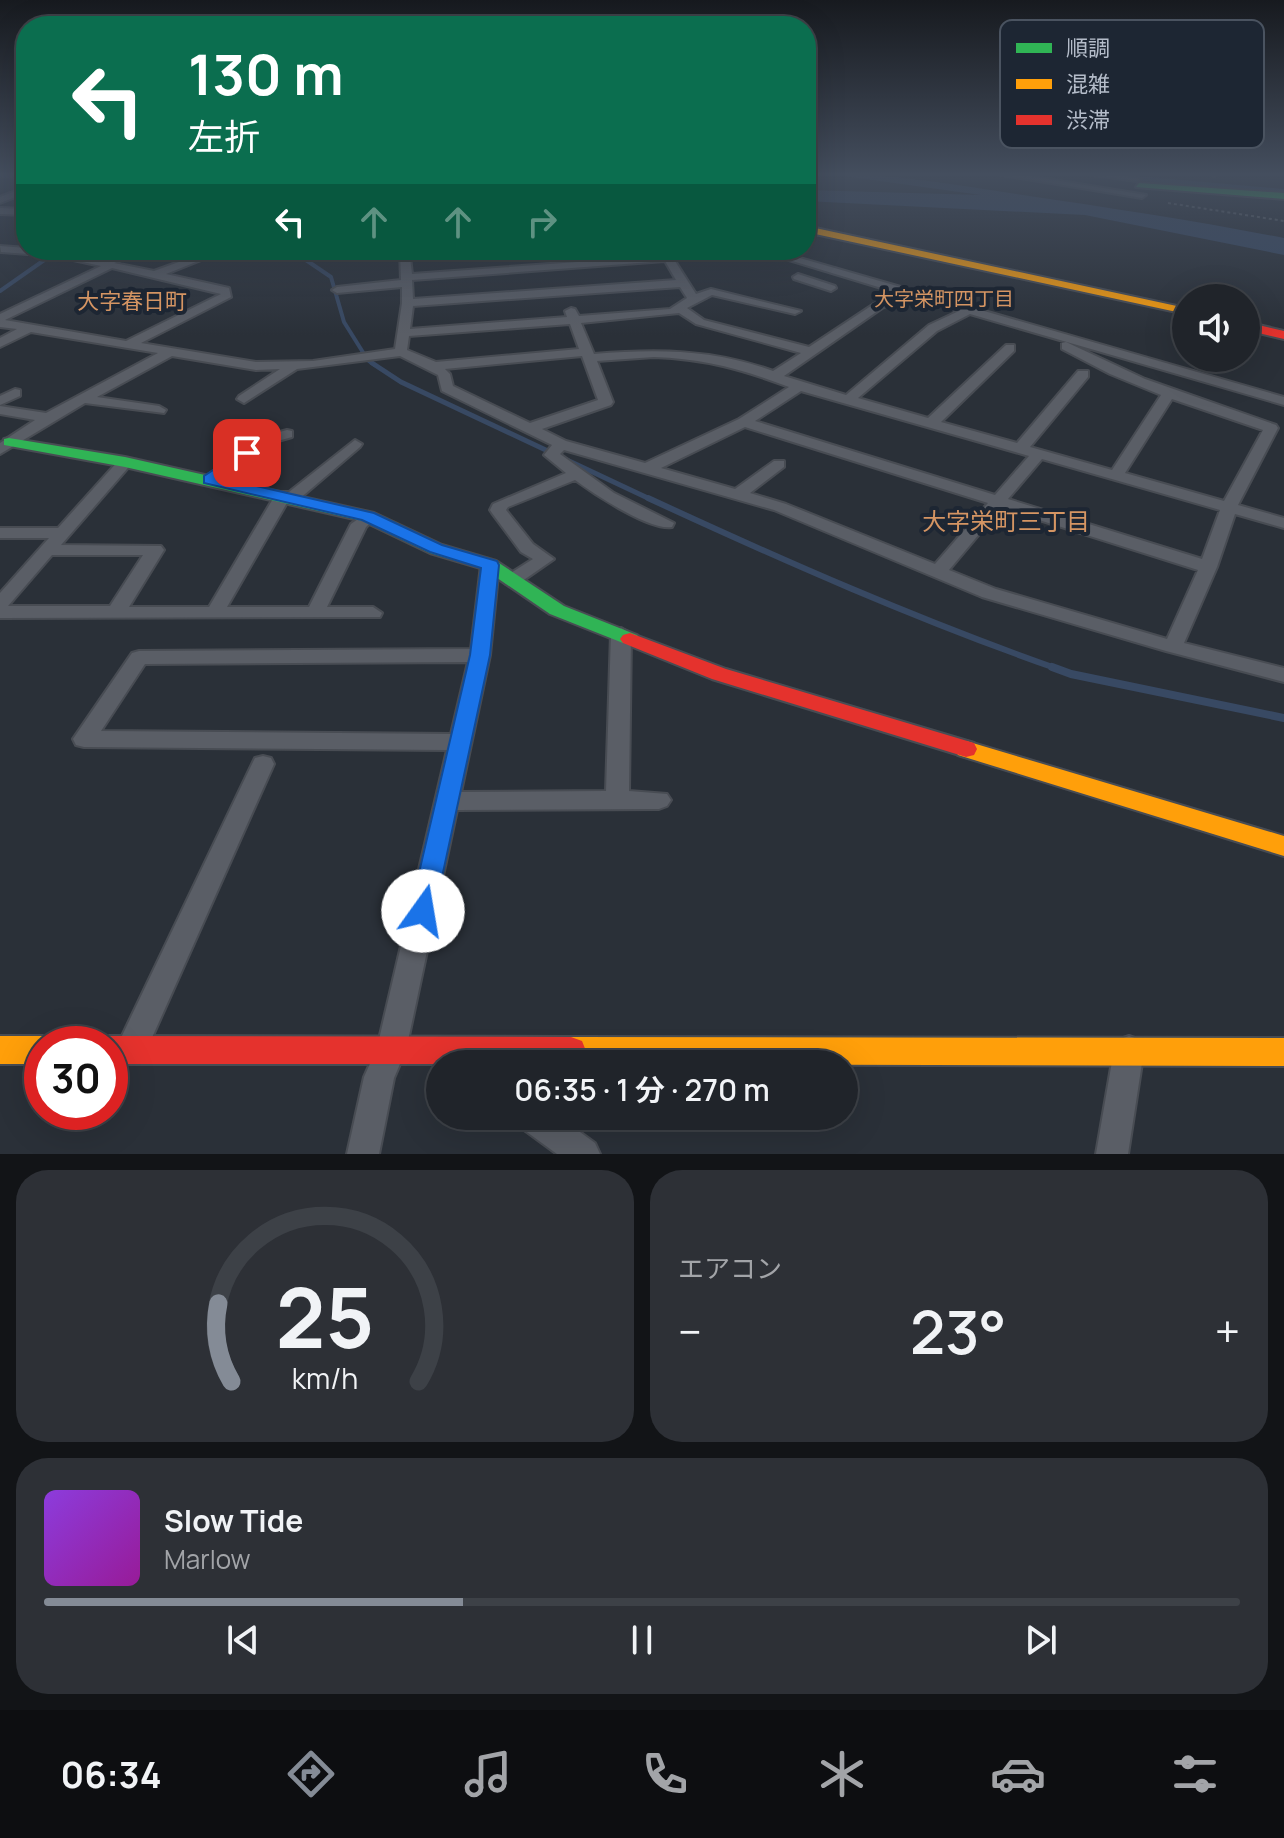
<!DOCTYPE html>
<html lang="ja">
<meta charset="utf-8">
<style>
body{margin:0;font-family:Manrope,"Noto Sans JP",sans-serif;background:#2d3036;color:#f1f3f6;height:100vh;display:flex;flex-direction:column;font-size:30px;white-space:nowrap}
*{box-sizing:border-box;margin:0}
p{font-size:26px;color:#a2a4a8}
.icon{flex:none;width:44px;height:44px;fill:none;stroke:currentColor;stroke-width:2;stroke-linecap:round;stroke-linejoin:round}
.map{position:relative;height:1154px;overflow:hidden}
.panel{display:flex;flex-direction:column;gap:16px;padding:16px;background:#121417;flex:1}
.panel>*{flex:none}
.hud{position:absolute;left:16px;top:16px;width:800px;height:244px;border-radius:32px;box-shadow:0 8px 32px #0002,0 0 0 2px #3d4147;background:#0b6e4f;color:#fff;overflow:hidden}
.controls{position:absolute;left:1172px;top:284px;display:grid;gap:16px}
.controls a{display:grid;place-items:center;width:88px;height:88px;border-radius:50%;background:#20242a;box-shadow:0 8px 32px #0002,0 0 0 2px #3d4147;font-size:40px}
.speed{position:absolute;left:24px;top:1026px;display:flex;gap:16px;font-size:40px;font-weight:700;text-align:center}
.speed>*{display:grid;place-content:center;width:104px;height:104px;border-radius:50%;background:#20242a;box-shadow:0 8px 32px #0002,0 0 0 2px #3d4147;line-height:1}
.speed .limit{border:12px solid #d22;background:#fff;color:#111}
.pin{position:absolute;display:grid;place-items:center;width:68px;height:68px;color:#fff;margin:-34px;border-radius:16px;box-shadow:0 4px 12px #0006}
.me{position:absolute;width:88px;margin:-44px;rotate:13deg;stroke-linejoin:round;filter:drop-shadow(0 0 6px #0008)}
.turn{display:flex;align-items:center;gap:28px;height:168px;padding:0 40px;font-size:36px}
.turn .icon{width:104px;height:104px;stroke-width:2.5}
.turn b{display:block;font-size:56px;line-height:68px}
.lanes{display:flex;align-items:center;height:76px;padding:0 40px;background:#0003;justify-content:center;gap:40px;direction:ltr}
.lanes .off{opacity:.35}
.big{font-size:60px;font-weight:600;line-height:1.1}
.panel .card{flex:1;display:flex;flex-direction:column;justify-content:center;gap:12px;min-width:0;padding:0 28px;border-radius:32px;background:#2d3036}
.panel .dial{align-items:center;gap:0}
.dial svg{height:208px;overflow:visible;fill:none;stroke:#3d4147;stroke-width:7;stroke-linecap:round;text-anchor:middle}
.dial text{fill:#f1f3f6;stroke:none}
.song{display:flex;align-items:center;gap:24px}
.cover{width:96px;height:96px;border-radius:12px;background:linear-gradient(135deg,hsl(270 70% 55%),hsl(300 70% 35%))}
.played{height:8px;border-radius:4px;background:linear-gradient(90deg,#848b96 35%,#3d4147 35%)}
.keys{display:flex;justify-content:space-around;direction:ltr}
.heat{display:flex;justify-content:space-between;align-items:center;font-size:44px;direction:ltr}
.panel .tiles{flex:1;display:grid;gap:16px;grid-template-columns:1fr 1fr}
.card:last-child{grid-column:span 2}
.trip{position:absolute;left:426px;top:1050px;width:432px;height:80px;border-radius:40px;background:#20242a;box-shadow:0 8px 32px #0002,0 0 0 2px #3d4147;font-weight:600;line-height:80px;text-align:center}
.dock{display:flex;height:128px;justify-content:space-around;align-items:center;background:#0d0e11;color:#a2a4a8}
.dock .icon{width:56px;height:56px}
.dock .current{color:#848b96}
.dock b{font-size:36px;color:#f1f3f6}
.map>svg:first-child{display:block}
.water{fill:#384963}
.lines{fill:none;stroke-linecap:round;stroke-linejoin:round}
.stream-far4{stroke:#384963;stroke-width:3}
.stream-far3{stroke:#384963;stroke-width:4}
.stream-far2{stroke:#384963;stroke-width:5}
.stream-far1{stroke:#384963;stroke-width:6}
.stream{stroke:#384963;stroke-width:8}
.canal{fill:#384963;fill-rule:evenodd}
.street-casing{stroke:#484c53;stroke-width:4}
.fast-casing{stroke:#484c53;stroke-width:4}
.slow-casing{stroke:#484c53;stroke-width:4}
.jam-casing{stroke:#484c53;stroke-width:4}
.path{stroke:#5d636a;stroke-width:2;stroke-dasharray:3 3;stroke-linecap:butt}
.street{fill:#5a5e66;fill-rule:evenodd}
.fast{fill:#30b455;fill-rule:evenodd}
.slow{fill:#ff9f0a;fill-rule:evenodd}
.jam{fill:#e5322d;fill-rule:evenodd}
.route{fill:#1a73e8;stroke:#114b97;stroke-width:2}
.labels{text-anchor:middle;stroke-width:8;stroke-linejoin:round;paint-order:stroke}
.far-neighbourhood-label{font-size:20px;fill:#d59563;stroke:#1d2633}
.far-quarter-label{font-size:22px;fill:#d59563;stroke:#1d2633}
.neighbourhood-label{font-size:24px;fill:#d59563;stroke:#1d2633}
.key{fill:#1d2633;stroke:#4a5360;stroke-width:2}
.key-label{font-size:22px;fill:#b4bcc9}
</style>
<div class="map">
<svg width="1284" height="1154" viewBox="0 0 1284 1154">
<rect width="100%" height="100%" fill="#2a3038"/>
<path class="water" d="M 822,173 C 890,173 957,185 1023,195 C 1111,208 1197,221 1284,238 L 1284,255 L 1085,215 L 806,201 L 806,190 L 981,195 Z"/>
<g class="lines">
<path class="stream-far4" d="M 0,176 L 26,176
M 287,250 L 303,258
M 47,258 L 59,250"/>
<path class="stream-far3" d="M 300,256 L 331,277 L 344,322 L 364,354
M 0,291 L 50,256
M 369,361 L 375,365"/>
<path class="stream-far2" d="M 372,363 L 401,382 L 652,500"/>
<path class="stream-far1" d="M 648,498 C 782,560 918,620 1058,669"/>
<path class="stream" d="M 1052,667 L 1071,674 L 1284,718"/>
<path class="canal" d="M 1063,173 L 1103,173 L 1284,189 L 1284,195 Z"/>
<defs>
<path id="street" d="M 990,173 L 1011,173 L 1146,195 L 1142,198 Z
M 1079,173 L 1106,173 L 1141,179 L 1137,181 Z
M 1210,173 L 1218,173 L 1218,174 L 1214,176 Z
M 26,187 L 26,193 L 0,203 L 0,197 Z
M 0,208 L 26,209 L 26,215 L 0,214 Z
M 0,246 L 55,250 L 102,260 L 133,250 L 148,250 L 114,263 L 154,271 L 212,250 L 226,250 L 166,274 L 229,288 L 231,297 L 141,343 L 256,362 L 313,361 L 395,349 L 402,303 L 402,287 L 337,293 L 332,290 L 337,287 L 401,280 L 400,250 L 470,250 L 465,253 L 410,257 L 412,274 L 661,256 L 658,250 L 668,250 L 696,294 L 711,289 L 801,311 L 795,314 L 712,295 L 687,308 L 704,320 L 809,347 L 874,304 L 898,293 L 756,250 L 772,250 L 1284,397 L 1284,405 L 970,314 L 937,331 L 858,398 L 928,418 L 1006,345 L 1014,345 L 1014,351 L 941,422 L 1017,443 L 1078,371 L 1088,371 L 1088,377 L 1030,447 L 1112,470 L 1161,395 L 1110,374 L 1062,349 L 1062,343 L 1066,342 L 1145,379 L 1276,425 L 1278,428 L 1238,505 L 1284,518 L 1284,528 L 1235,514 L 1217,567 L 1184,643 L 1284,668 L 1284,682 L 1166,651 L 982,597 L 774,510 L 564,450 L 560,454 L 614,493 L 674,523 L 672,527 C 650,531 594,494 575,480 L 508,507 L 506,510 L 533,544 L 554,559 L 518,584 L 506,584 L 503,580 L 506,576 L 533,559 L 521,552 L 492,513 L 490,510 L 493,504 L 566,473 L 544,455 L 552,445 L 442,391 L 438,375 L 400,356 L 297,369 L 244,403 L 237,399 L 239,396 L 280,369 L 256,370 L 172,356 L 97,397 L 159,406 L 166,410 L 164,413 L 85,403 L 0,454 L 0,443 L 35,420 L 0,414 L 0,406 L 46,413 L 158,353 L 31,332 L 0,347 L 0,338 L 17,329 L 0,327 L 0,314 L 101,266 L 55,256 L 1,252 ZM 665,261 L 676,280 L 413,299 L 412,280 ZM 112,268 L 221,294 L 126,341 L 5,320 ZM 680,287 L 687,298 L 670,309 L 579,316 L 575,309 L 571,308 L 565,311 L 567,317 L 410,329 L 413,306 ZM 909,296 L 959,311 L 929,325 L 846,395 L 784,376 L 882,308 ZM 679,313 L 696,324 L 801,353 L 773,371 C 713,349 656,349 594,354 L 581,323 ZM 570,324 L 579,349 L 436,362 L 407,350 L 409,336 ZM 582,356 L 598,400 L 530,423 L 453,386 L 450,374 L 445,369 ZM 654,357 C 705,359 742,369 789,387 L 739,419 L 645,463 L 566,441 L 542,429 L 611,405 L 613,402 L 597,361 ZM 801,391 L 1029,456 L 995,495 L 755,421 ZM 1172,399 L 1263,430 L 1224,501 L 1125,473 ZM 745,427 L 988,503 L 935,564 L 786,504 L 750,493 L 784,467 L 784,461 L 774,461 L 735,489 L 661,468 ZM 1042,459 L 1220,510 L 1202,559 L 1008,499 ZM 1001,508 L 1198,570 L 1167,639 L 996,589 L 949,570 Z
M 798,274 L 835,286 L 836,288 L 831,291 L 794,279 L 793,277 Z
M 15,389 L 20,390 L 20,396 L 0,405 L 0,396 Z
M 287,430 L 292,431 L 292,437 L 271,443 L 215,483 L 203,483 L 201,480 L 261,437 Z
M 355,440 L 362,444 L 360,447 L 298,500 L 288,501 L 227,607 L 309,607 L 351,524 L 368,512 L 376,517 L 366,527 L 327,607 L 373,607 L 382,613 L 380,617 L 0,618 L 0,593 L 49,538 L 0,538 L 0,528 L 58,528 L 120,459 L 130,459 L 133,462 L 61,545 L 161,546 L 164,550 L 129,607 L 209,607 L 277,492 L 289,492 ZM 52,555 L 143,555 L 110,606 L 8,606 Z
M 490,560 L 499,565 L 490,655 L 461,792 L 606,791 L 611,634 L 621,628 L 631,634 L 629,791 L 667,794 L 671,800 L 667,806 L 659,809 L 457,810 L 406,1050 L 394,1078 L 379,1154 L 347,1154 L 364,1077 L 377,1048 L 447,750 L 84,747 L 76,745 L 73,739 L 132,653 L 139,651 L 471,649 L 481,565 ZM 468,662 L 451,734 L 101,731 L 145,664 Z
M 263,756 L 271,758 L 274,764 L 142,1060 L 131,1064 L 120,1060 L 116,1050 L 120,1040 L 252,764 L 255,758 Z
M 1129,1036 L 1140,1040 L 1144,1050 L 1128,1154 L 1096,1154 L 1114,1050 L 1118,1040 Z
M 515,1116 L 558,1116 L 595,1143 L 600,1154 L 557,1154 L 520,1127 Z"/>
<path id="fast" d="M 1139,183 L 1284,193 L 1284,199 L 1136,187 Z
M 9,438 L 125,457 L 374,513 L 442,545 L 496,561 L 564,606 L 637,635 L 640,639 L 637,643 L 623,643 L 550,614 L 484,569 L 430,553 L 363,521 L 125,467 L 4,445 L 4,439 Z"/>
<path id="slow" d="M 806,226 L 1186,308 L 1186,314 L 806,232 Z
M 966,741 L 1284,836 L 1284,856 L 958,755 L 955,749 L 958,743 Z
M 0,1036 L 42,1036 L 53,1040 L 54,1044 L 42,1044 L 42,1064 L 0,1064 Z
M 571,1037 L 1284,1038 L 1284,1066 L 567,1064 L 560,1061 L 556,1051 L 560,1041 Z"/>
<path id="jam" d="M 1246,322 L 1284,331 L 1284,339 L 1246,330 Z
M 630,633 L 726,669 L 974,743 L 977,749 L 974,755 L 966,757 L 712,679 L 623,643 L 620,639 L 623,635 Z
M 110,1036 L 571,1037 L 582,1041 L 586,1051 L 582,1061 L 575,1064 L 110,1064 L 110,1044 L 98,1044 L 99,1040 Z"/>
</defs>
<use href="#street" class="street-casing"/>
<use href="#fast" class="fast-casing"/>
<use href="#slow" class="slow-casing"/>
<use href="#jam" class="jam-casing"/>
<path class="path" d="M 1168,203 L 1284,221"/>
<use href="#street" class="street"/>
<use href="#fast" class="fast"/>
<use href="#slow" class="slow"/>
<use href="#jam" class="jam"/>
</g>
<linearGradient id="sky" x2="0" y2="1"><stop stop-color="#171a1f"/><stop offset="0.52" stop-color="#444e5e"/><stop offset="1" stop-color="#444e5e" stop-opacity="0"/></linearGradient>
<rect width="1284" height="335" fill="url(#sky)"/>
<path class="route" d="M 247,448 L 252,450 L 252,456 L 222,478 L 374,513 L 442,545 L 497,561 L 499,565 L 490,655 L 433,919 L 423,922 L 414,919 L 410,911 L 470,655 L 481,568 L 430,552 L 362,520 L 204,483 L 204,476 Z"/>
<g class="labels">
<g class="far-neighbourhood-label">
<text x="944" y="306">大字栄町四丁目</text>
</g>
<g class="far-quarter-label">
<text x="132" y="309">大字春日町</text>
</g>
<g class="neighbourhood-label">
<text x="1006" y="530">大字栄町三丁目</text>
</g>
</g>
<rect x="1000" y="20" width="264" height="128" rx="12" class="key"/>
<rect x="1016" y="43" width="36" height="10" fill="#30b455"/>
<rect x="1016" y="79" width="36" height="10" fill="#ff9f0a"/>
<rect x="1016" y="115" width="36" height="10" fill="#e5322d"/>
<g class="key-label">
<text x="1066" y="56">順調</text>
<text x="1066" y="92">混雑</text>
<text x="1066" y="128">渋滞</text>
</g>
</svg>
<div class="controls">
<a><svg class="icon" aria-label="sound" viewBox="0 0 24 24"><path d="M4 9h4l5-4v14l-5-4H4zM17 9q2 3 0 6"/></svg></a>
</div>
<div class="speed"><div class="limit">30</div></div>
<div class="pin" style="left:247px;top:453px;background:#d93025"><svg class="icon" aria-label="arrive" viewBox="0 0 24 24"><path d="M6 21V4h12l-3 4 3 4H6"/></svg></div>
<svg class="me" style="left:423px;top:911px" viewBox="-20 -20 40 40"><circle r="19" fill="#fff"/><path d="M0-13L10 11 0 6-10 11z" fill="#1a73e8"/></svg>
<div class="trip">06:35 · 1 分 · 270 m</div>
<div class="hud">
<div class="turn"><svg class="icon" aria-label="left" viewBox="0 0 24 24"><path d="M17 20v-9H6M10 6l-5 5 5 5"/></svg><div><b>130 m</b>左折</div></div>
<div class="lanes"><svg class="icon" aria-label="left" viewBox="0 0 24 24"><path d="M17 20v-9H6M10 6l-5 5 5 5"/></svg><svg class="icon off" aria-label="ahead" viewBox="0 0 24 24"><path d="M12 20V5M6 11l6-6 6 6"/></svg><svg class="icon off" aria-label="ahead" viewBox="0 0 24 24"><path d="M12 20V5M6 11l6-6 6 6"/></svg><svg class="icon off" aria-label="right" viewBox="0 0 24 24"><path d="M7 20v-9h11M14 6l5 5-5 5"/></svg></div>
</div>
</div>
<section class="panel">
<div class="tiles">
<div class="card dial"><svg viewBox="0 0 100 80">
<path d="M14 69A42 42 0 1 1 86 69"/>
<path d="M14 69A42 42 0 0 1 9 39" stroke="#848b96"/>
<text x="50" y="56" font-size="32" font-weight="700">25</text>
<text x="50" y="72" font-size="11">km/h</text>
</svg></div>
<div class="card"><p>エアコン</p>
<div class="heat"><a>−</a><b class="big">23°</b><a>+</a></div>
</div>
<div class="card">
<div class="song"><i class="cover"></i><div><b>Slow Tide</b><p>Marlow</p></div></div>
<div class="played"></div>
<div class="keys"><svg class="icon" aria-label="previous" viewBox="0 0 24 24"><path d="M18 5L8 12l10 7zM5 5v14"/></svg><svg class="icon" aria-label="pause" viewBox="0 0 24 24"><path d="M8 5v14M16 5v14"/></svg><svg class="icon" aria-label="next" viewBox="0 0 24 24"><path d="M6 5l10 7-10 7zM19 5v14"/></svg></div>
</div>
</div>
</section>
<nav class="dock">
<b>06:34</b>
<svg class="icon current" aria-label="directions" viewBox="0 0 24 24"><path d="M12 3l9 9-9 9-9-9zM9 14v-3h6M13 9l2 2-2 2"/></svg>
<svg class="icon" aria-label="music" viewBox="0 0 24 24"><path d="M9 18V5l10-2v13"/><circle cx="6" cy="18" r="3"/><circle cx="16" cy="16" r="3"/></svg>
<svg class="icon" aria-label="phone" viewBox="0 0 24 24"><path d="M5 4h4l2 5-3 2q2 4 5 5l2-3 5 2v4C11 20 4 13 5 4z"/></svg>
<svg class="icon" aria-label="climate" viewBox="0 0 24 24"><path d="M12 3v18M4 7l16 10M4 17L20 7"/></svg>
<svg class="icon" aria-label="car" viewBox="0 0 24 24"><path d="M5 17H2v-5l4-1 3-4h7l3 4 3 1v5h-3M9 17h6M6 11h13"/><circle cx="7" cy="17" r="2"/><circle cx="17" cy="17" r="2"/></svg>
<svg class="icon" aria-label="filters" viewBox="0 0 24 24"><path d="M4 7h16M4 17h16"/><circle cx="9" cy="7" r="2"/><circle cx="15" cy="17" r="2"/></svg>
</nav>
